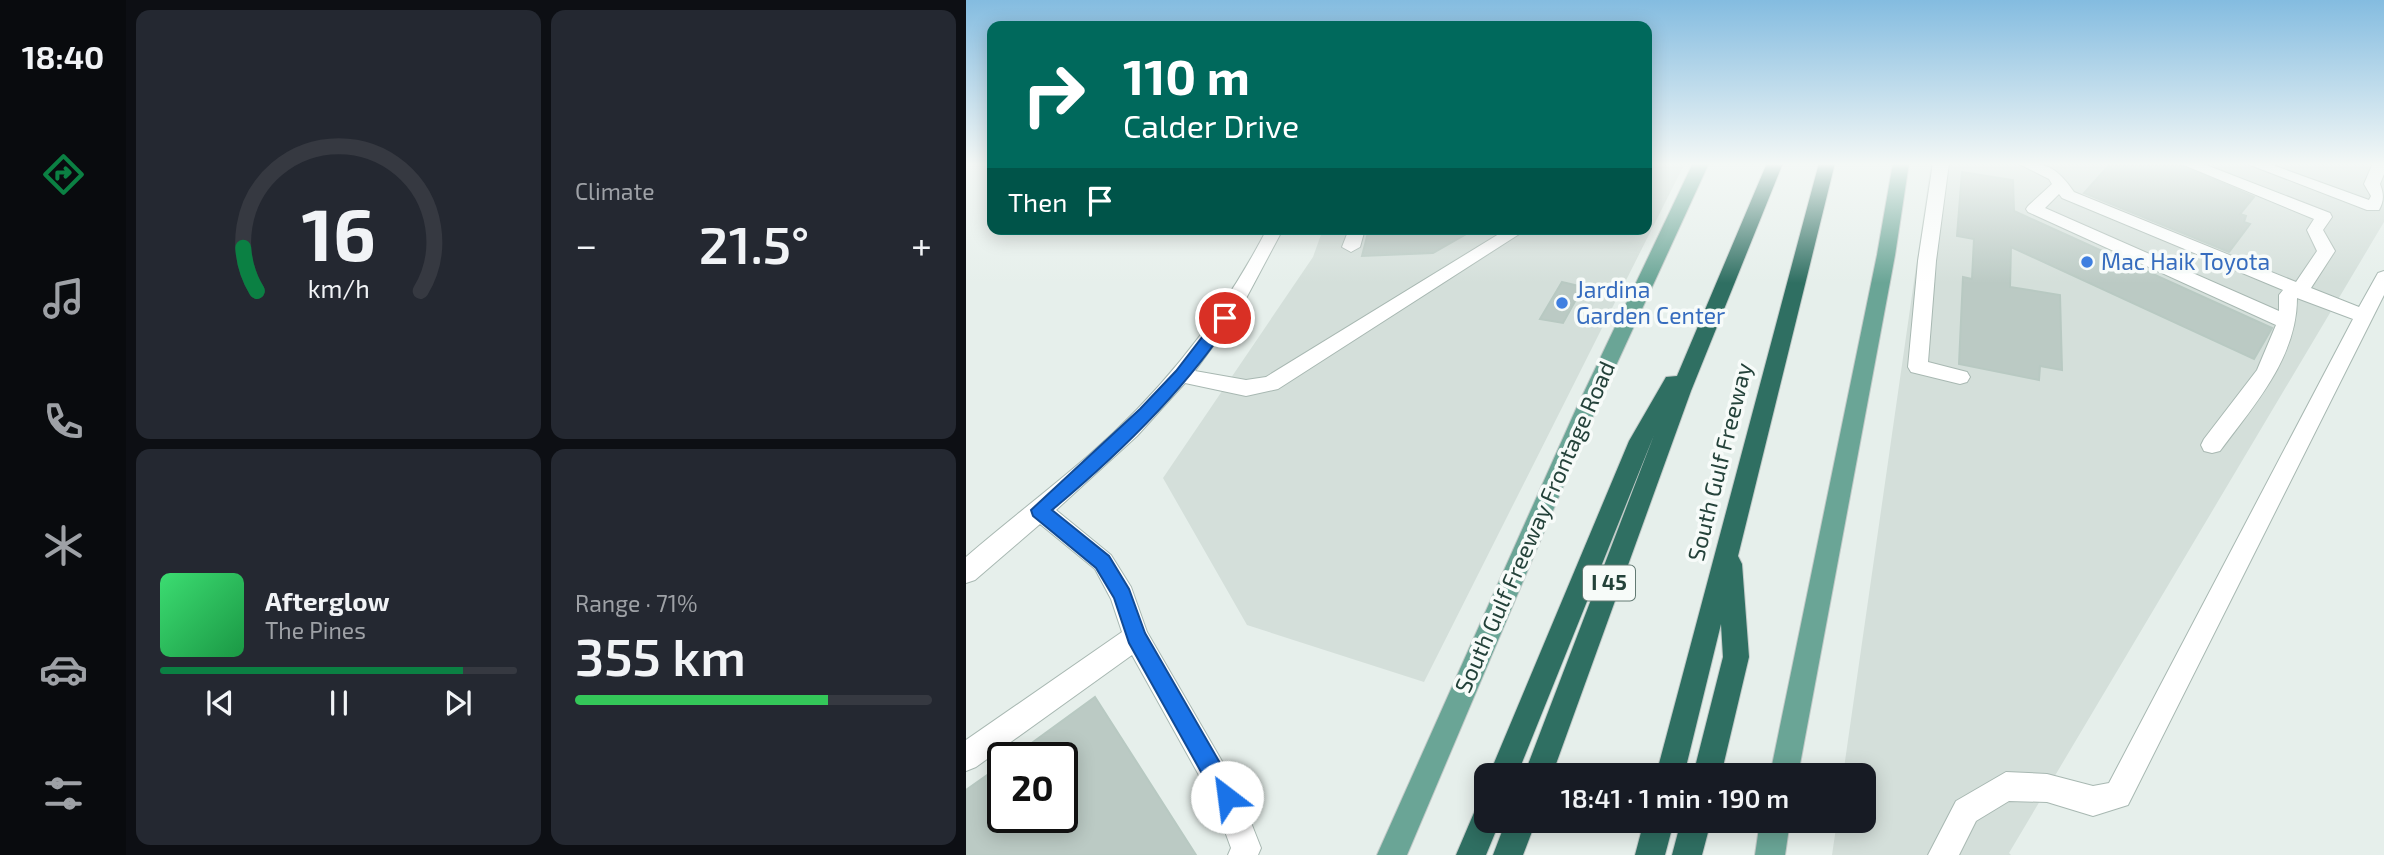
<!DOCTYPE html>
<meta charset="utf-8">
<style>
body{margin:0;font-family:"Exo 2",sans-serif;background:#242831;color:#f1f3f6;height:100vh;display:flex;flex-direction:column;font-size:26px;white-space:nowrap}
*{box-sizing:border-box;margin:0}
p{font-size:23px;color:#9ea1a6}
.icon{flex:none;width:38px;height:38px;fill:none;stroke:currentColor;stroke-width:2;stroke-linecap:round;stroke-linejoin:round}
.map{position:relative;flex:1;overflow:hidden}
.drawer{display:flex;flex-direction:column;gap:10px;padding:10px;background:#0d0f14;width:840px}
.drawer>*{flex:none}
.hud{position:absolute;left:21px;top:21px;width:665px;height:214px;border-radius:14px;box-shadow:0 4px 18px #0003;background:#00695c;color:#fff;overflow:hidden}
.speed{position:absolute;left:21px;top:742px;display:flex;gap:14px;font-size:35px;font-weight:700;text-align:center}
.speed>*{display:grid;place-content:center;width:91px;height:91px;border-radius:50%;background:#171b24;box-shadow:0 4px 18px #0003;line-height:1}
.speed .limit{border:4px solid #111;border-radius:10px;background:#fff;color:#111}
.pin{position:absolute;display:grid;place-items:center;width:60px;height:60px;color:#fff;margin:-30px;border:4px solid #fff;border-radius:50%;box-shadow:0 2px 7px #0007}
.me{position:absolute;width:77px;margin:-38px;rotate:330deg;stroke-linejoin:round;filter:drop-shadow(0 0 5px #0008)}
.turn{display:flex;align-items:center;gap:24px;height:147px;padding:0 21px;font-size:32px}
.turn .icon{width:91px;height:91px;stroke-width:2.5}
.turn b{display:block;font-size:49px;line-height:60px}
.then{display:flex;align-items:center;height:66px;padding:0 21px;background:#0003;gap:14px;font-size:26px}
.big{font-size:52px;font-weight:600;line-height:1.1}
.drawer .tile{flex:1;display:flex;flex-direction:column;justify-content:center;gap:10px;min-width:0;padding:0 24px;border-radius:14px;background:#242831}
.drawer .dial{align-items:center;gap:0}
.dial svg{height:182px;overflow:visible;fill:none;stroke:#363941;stroke-width:7;stroke-linecap:round;text-anchor:middle}
.dial text{fill:#f1f3f6;stroke:none}
.song{display:flex;align-items:center;gap:21px}
.cover{width:84px;height:84px;border-radius:10px;background:linear-gradient(135deg,hsl(140 70% 55%),hsl(140 70% 35%))}
.played{height:7px;border-radius:4px;background:linear-gradient(90deg,#0b8043 85%,#363941 85%)}
.keys{display:flex;justify-content:space-around;direction:ltr}
.heat{display:flex;justify-content:space-between;align-items:center;font-size:38px;direction:ltr}
.charge{height:10px;border-radius:5px;background:linear-gradient(90deg,#34c759 71%,#363941 0)}
.drawer .tiles{flex:1;display:grid;gap:10px;grid-template-columns:repeat(2,1fr)}
.trip{position:absolute;left:508px;top:763px;width:402px;height:70px;border-radius:14px;background:#171b24;box-shadow:0 4px 18px #0003;font-weight:600;line-height:70px;text-align:center}
main{display:flex;flex:1;min-height:0}
.tabs{display:flex;flex-direction:column;width:126px;justify-content:space-around;align-items:center;background:#090b0e;color:#9ea1a6}
.tabs .icon{width:49px;height:49px}
.tabs .selected{color:#0b8043}
.tabs b{font-size:32px;color:#f1f3f6}
.map>svg:first-child{display:block}
.built{fill:#d4dfda}
.building{fill:#bbcac4;stroke:#b8c9c2;stroke-width:2}
.lines{fill:none;stroke-linecap:round;stroke-linejoin:round}
.minor-casing{stroke:#a8b8b2;stroke-width:2}
.major-casing{stroke:#c2cac8;stroke-width:2}
.highway-casing{stroke:#c2cac8;stroke-width:2}
.minor{fill:#fff;fill-rule:evenodd}
.major{fill:#6aa596;fill-rule:evenodd}
.highway{fill:#2f6f62;fill-rule:evenodd}
.route{fill:#1a73e8;stroke:#114b97;stroke-width:2}
.shop-dot{fill:#3f7fe0;stroke:#f7fbf9;stroke-width:2.5}
.labels{text-anchor:middle;stroke-width:7;stroke-linejoin:round;paint-order:stroke}
.shield{fill:#f7fbf9;stroke:#637a73;stroke-width:2}
.shield-label{font-size:21px;font-weight:bold;fill:#24423a}
.shop-label{font-size:23px;fill:#366cbe;stroke:#f7fbf9;text-anchor:start}
.street-label{font-size:23px;fill:#24423a;stroke:#f7fbf9}
</style>
<main>
<nav class="tabs">
<b>18:40</b>
<svg class="icon selected" aria-label="directions" viewBox="0 0 24 24"><path d="M12 3l9 9-9 9-9-9zM9 14v-3h6M13 9l2 2-2 2"/></svg>
<svg class="icon" aria-label="music" viewBox="0 0 24 24"><path d="M9 18V5l10-2v13"/><circle cx="6" cy="18" r="3"/><circle cx="16" cy="16" r="3"/></svg>
<svg class="icon" aria-label="phone" viewBox="0 0 24 24"><path d="M5 4h4l2 5-3 2q2 4 5 5l2-3 5 2v4C11 20 4 13 5 4z"/></svg>
<svg class="icon" aria-label="climate" viewBox="0 0 24 24"><path d="M12 3v18M4 7l16 10M4 17L20 7"/></svg>
<svg class="icon" aria-label="car" viewBox="0 0 24 24"><path d="M5 17H2v-5l4-1 3-4h7l3 4 3 1v5h-3M9 17h6M6 11h13"/><circle cx="7" cy="17" r="2"/><circle cx="17" cy="17" r="2"/></svg>
<svg class="icon" aria-label="filters" viewBox="0 0 24 24"><path d="M4 7h16M4 17h16"/><circle cx="9" cy="7" r="2"/><circle cx="15" cy="17" r="2"/></svg>
</nav>
<section class="drawer">
<div class="tiles">
<div class="tile dial"><svg viewBox="0 0 100 80">
<path d="M14 69A42 42 0 1 1 86 69"/>
<path d="M14 69A42 42 0 0 1 8 50" stroke="#0b8043"/>
<text x="50" y="56" font-size="32" font-weight="700">16</text>
<text x="50" y="72" font-size="11">km/h</text>
</svg></div>
<div class="tile"><p>Climate</p>
<div class="heat"><a>−</a><b class="big">21.5°</b><a>+</a></div>
</div>
<div class="tile">
<div class="song"><i class="cover"></i><div><b>Afterglow</b><p>The Pines</p></div></div>
<div class="played"></div>
<div class="keys"><svg class="icon" aria-label="previous" viewBox="0 0 24 24"><path d="M18 5L8 12l10 7zM5 5v14"/></svg><svg class="icon" aria-label="pause" viewBox="0 0 24 24"><path d="M8 5v14M16 5v14"/></svg><svg class="icon" aria-label="next" viewBox="0 0 24 24"><path d="M6 5l10 7-10 7zM19 5v14"/></svg></div>
</div>
<div class="tile"><p>Range · 71%</p><b class="big">355 km</b><div class="charge"></div></div>
</div>
</section>
<div class="map">
<svg width="1418" height="855" viewBox="0 0 1418 855">
<rect width="100%" height="100%" fill="#e6efeb"/>
<path class="built" d="M 681,163 L 719,163 L 458,682 L 281,625 L 197,478 L 347,257 L 357,229 L 681,229 Z
M 965,163 L 1418,163 L 1418,222 L 1043,853 L 1045,855 L 866,855 L 871,821 L 898,821 L 898,775 L 877,775 Z"/>
<path class="building" d="M 1145,163 L 1211,163 L 1288,197 L 1274,214 L 1280,216 L 1278,222 L 1284,224 L 1263,252 L 1118,193 Z
M 996,172 L 1047,180 L 1048,211 L 1306,328 L 1288,359 L 1045,247 L 1044,287 L 1094,295 L 1096,370 L 1074,366 L 1073,380 L 993,364 L 997,277 L 1006,279 L 1008,239 L 991,236 Z
M 403,229 L 509,229 L 467,253 L 396,256 Z
M 596,282 L 617,287 L 597,323 L 574,319 Z
M 129,697 L 230,855 L 0,855 L 0,790 L 37,764 L 37,817 L 96,817 L 96,758 L 45,758 Z"/>
<g class="lines">
<defs>
<path id="minor" d="M 967,163 L 983,163 L 970,261 L 962,362 L 1001,372 L 1004,377 L 1001,382 L 994,384 L 945,372 L 942,367 L 952,261 Z
M 1051,163 C 1081,163 1090,166 1108,192 L 1330,282 L 1351,251 L 1341,230 L 1348,219 L 1213,163 L 1235,163 L 1364,213 L 1366,217 L 1357,230 L 1369,251 L 1345,288 L 1393,307 L 1412,273 L 1418,271 L 1418,295 L 1162,805 L 1127,816 L 1081,802 L 1043,801 L 1010,821 L 993,855 L 962,855 L 990,801 L 1040,772 L 1081,774 L 1127,786 L 1143,783 L 1387,319 L 1331,298 C 1331,358 1288,405 1254,451 L 1246,453 L 1238,451 L 1235,445 L 1238,439 L 1291,370 L 1310,325 L 1062,212 L 1060,209 L 1062,206 L 1086,184 L 1083,179 ZM 1093,194 L 1096,198 L 1317,290 L 1313,295 L 1313,311 L 1079,208 Z
M 1279,163 L 1301,163 L 1403,200 L 1405,196 L 1398,184 L 1407,163 L 1418,163 L 1418,174 L 1414,184 C 1418,194 1418,201 1413,210 L 1401,210 Z
M 301,229 L 317,229 L 276,306 L 229,371 L 280,380 L 300,377 L 541,229 L 561,229 L 312,389 L 280,396 L 219,383 L 171,436 L 90,510 L 145,555 L 165,587 L 181,632 L 271,787 L 295,848 L 292,855 L 262,855 L 265,848 L 249,804 L 166,655 L 10,767 L 0,771 L 0,740 L 156,632 L 145,599 L 129,569 L 74,524 L 9,580 L 0,583 L 0,557 C 40,522 83,490 123,455 C 196,391 256,316 301,229 Z
M 383,229 L 399,229 L 394,247 L 385,252 L 376,247 Z"/>
<path id="major" d="M 727,163 L 743,163 L 630,409 L 441,855 L 411,855 L 610,409 Z
M 927,163 L 943,163 L 929,255 L 832,775 L 804,775 L 911,255 Z
M 794,821 L 824,821 L 819,855 L 789,855 Z"/>
<path id="highway" d="M 801,163 L 817,163 L 725,391 L 586,775 L 558,775 L 688,435 L 551,775 L 523,775 L 663,441 L 700,377 L 711,376 Z
M 853,163 L 869,163 L 772,556 L 776,564 L 783,657 L 755,775 L 727,775 L 757,657 L 755,624 L 718,775 L 690,775 Z
M 520,803 L 520,821 L 534,821 L 520,855 L 490,855 L 510,808 Z
M 540,821 L 570,821 L 557,855 L 527,855 Z
M 678,821 L 708,821 L 699,855 L 669,855 Z
M 715,821 L 745,821 L 736,855 L 706,855 Z"/>
</defs>
<use href="#minor" class="minor-casing"/>
<use href="#major" class="major-casing"/>
<use href="#highway" class="highway-casing"/>
<use href="#minor" class="minor"/>
<use href="#major" class="major"/>
<use href="#highway" class="highway"/>
</g>
<linearGradient id="sky" x2="0" y2="1"><stop stop-color="#84bce0"/><stop offset="0.58" stop-color="#f4f8f6"/><stop offset="1" stop-color="#f4f8f6" stop-opacity="0"/></linearGradient>
<rect width="1418" height="283" fill="url(#sky)"/>
<path class="route" d="M 259,313 L 266,318 C 219,391 152,455 86,510 L 143,556 L 163,589 L 179,633 L 269,789 L 272,797 L 269,804 L 261,808 L 253,804 L 163,643 L 148,598 L 130,568 L 67,516 L 65,510 L 174,409 L 210,371 L 254,314 Z"/>
<g class="shop-dot">
<circle cx="1121" cy="262" r="7"/>
<circle cx="596" cy="303" r="7"/>
</g>
<g class="labels">
<rect class="shield" x="617" y="565.5" width="52" height="35" rx="5"/>
<g class="shield-label">
<text x="643" y="590">I 45</text>
</g>
<g class="shop-label">
<text x="1135" y="270">Mac Haik Toyota</text>
<text x="610" y="298">Jardina<tspan x="610" dy="26">Garden Center</tspan></text>
</g>
<g class="street-label">
<text transform="translate(754 462) rotate(-76)" y="8">South Gulf Freeway</text>
<text transform="translate(569 527) rotate(-66)" y="8">South Gulf Freeway Frontage Road</text>
</g>
</g>
</svg>
<div class="speed"><div class="limit">20</div></div>
<div class="pin" style="left:259px;top:318px;background:#d93025"><svg class="icon" aria-label="arrive" viewBox="0 0 24 24"><path d="M6 21V4h12l-3 4 3 4H6"/></svg></div>
<svg class="me" style="left:261px;top:797px" viewBox="-20 -20 40 40"><circle r="19" fill="#fff"/><path d="M0-13L10 11 0 6-10 11z" fill="#1a73e8"/></svg>
<div class="trip">18:41 · 1 min · 190 m</div>
<div class="hud">
<div class="turn"><svg class="icon" aria-label="right" viewBox="0 0 24 24"><path d="M7 20v-9h11M14 6l5 5-5 5"/></svg><div><b>110 m</b>Calder Drive</div></div>
<div class="then">Then<svg class="icon" aria-label="arrive" viewBox="0 0 24 24"><path d="M6 21V4h12l-3 4 3 4H6"/></svg></div>
</div>
</div>
</main>
